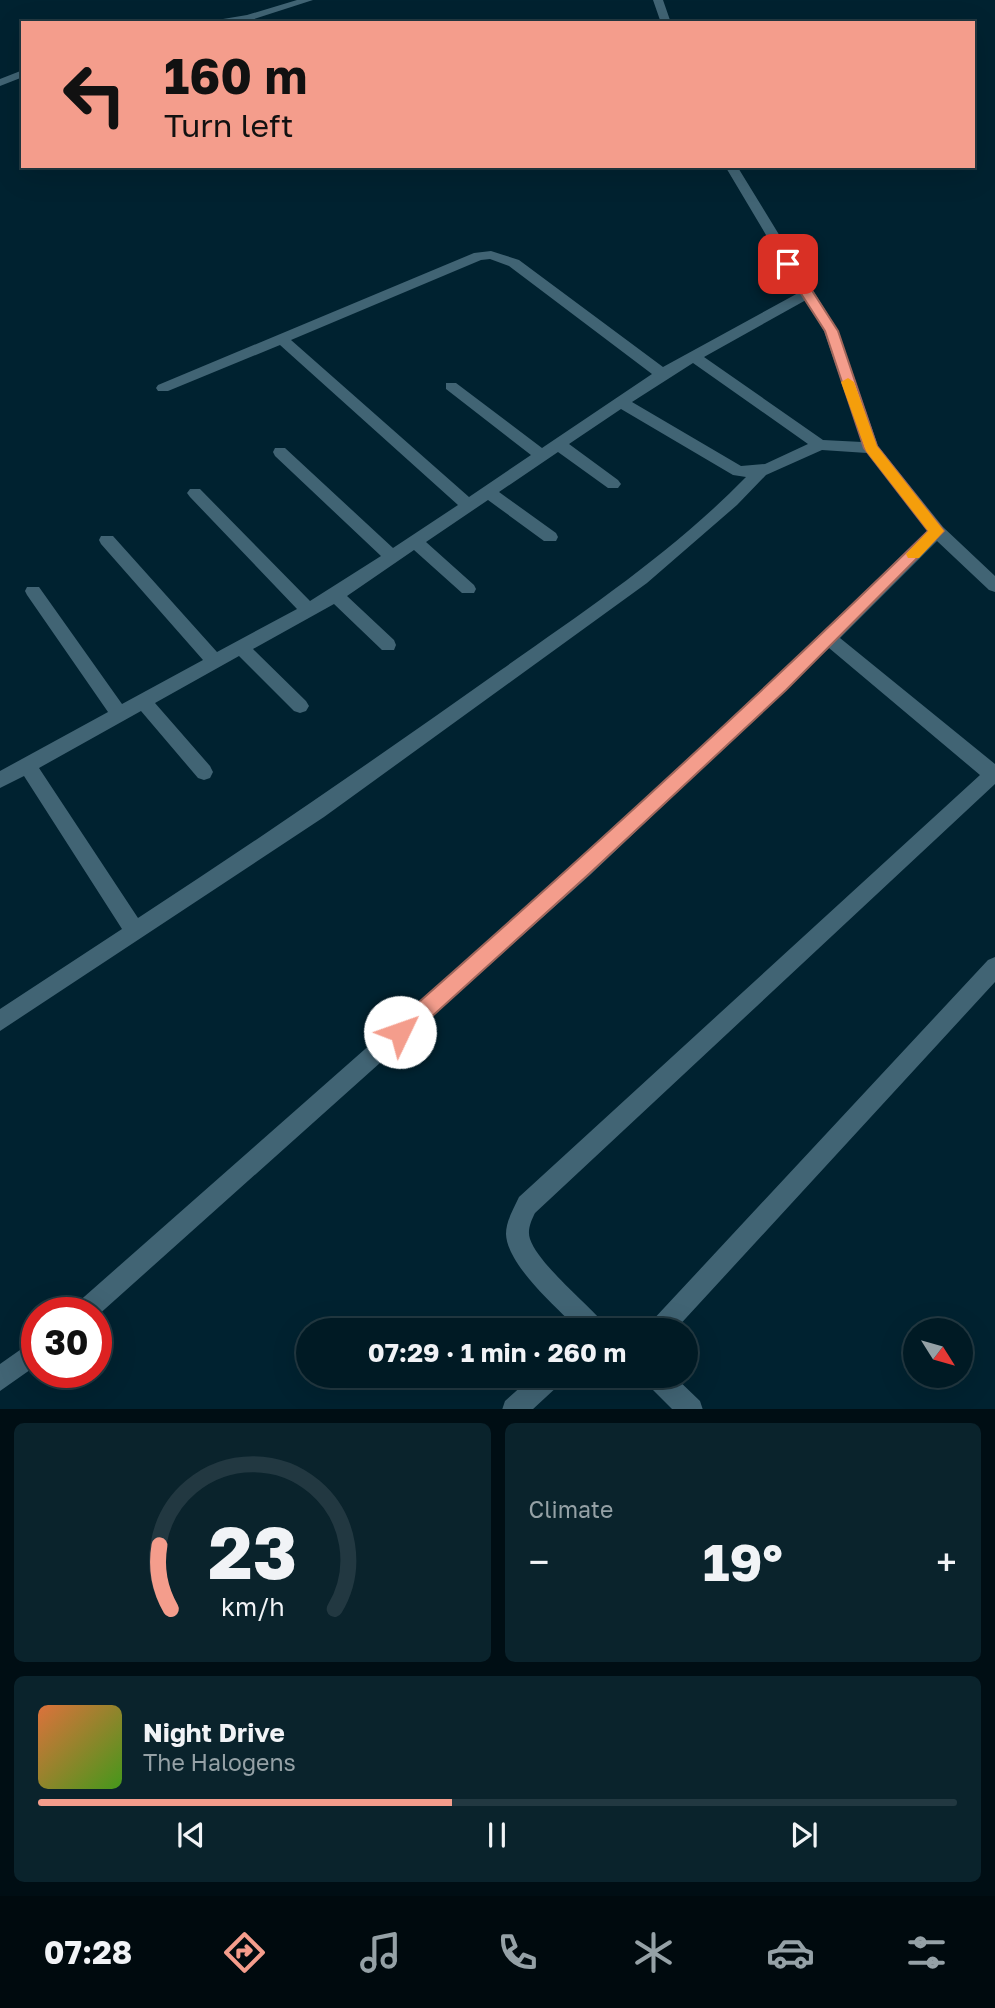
<!DOCTYPE html>
<meta charset="utf-8">
<style>
body{margin:0;font-family:"Golos Text",sans-serif;background:#0a232c;color:#f1f3f6;height:100vh;display:flex;flex-direction:column;font-size:26px;white-space:nowrap}
*{box-sizing:border-box;margin:0}
p{font-size:23px;color:#95a1a6}
.icon{flex:none;width:38px;height:38px;fill:none;stroke:currentColor;stroke-width:2;stroke-linecap:round;stroke-linejoin:round}
.map{position:relative;height:1409px;overflow:hidden}
.sheet{display:flex;flex-direction:column;gap:14px;padding:14px;background:#000e14;flex:1}
.sheet>*{flex:none}
.hud{position:absolute;left:21px;top:21px;width:954px;height:147px;border-radius:0px;box-shadow:0 7px 28px #0002,0 0 0 2px #223841;background:#f49d8c;color:#111;overflow:hidden}
.needle{width:46px;rotate:127deg}
.controls{position:absolute;left:903px;top:1318px;display:grid;gap:14px}
.controls a{display:grid;place-items:center;width:70px;height:70px;border-radius:50%;background:#001a24;box-shadow:0 7px 28px #0002,0 0 0 2px #223841;font-size:35px}
.speed{position:absolute;left:21px;top:1297px;display:flex;gap:14px;font-size:35px;font-weight:700;text-align:center}
.speed>*{display:grid;place-content:center;width:91px;height:91px;border-radius:50%;background:#001a24;box-shadow:0 7px 28px #0002,0 0 0 2px #223841;line-height:1}
.speed .limit{border:10px solid #d22;background:#fff;color:#111}
.pin{position:absolute;display:grid;place-items:center;width:60px;height:60px;color:#fff;margin:-30px;border-radius:14px;box-shadow:0 4px 10px #0006}
.me{position:absolute;width:77px;margin:-38px;rotate:48deg;stroke-linejoin:round;filter:drop-shadow(0 0 5px #0008)}
.turn{display:flex;align-items:center;gap:24px;height:147px;padding:0 28px;font-size:32px}
.turn .icon{width:91px;height:91px;stroke-width:2.5}
.turn b{display:block;font-size:49px;line-height:60px}
.big{font-size:52px;font-weight:700;line-height:1.1}
.sheet .widget{flex:1;display:flex;flex-direction:column;justify-content:center;gap:10px;min-width:0;padding:0 24px;border-radius:10px;background:#0a232c}
.sheet .dial{align-items:center;gap:0}
.dial svg{height:182px;overflow:visible;fill:none;stroke:#223841;stroke-width:7;stroke-linecap:round;text-anchor:middle}
.dial text{fill:#f1f3f6;stroke:none}
.song{display:flex;align-items:center;gap:21px}
.cover{width:84px;height:84px;border-radius:10px;background:linear-gradient(135deg,hsl(20 70% 55%),hsl(100 70% 35%))}
.played{height:7px;border-radius:4px;background:linear-gradient(90deg,#f49d8c 45%,#223841 45%)}
.keys{display:flex;justify-content:space-around;direction:ltr}
.heat{display:flex;justify-content:space-between;align-items:center;font-size:38px;direction:ltr}
.sheet .tiles{flex:1;display:grid;gap:14px;grid-template-columns:1fr 1fr}
.widget:last-child{grid-column:span 2}
.trip{position:absolute;left:296px;top:1318px;width:402px;height:70px;border-radius:35px;background:#001a24;box-shadow:0 7px 28px #0002,0 0 0 2px #223841;font-weight:700;line-height:70px;text-align:center}
.dock{display:flex;height:112px;justify-content:space-around;align-items:center;background:#000a0e;color:#95a1a6}
.dock .icon{width:49px;height:49px}
.dock .current{color:#f49d8c}
.dock b{font-size:32px;color:#f1f3f6}
.map>svg:first-child{display:block}
.lines{fill:none;stroke-linecap:round;stroke-linejoin:round}
.minor{fill:#416474;fill-rule:evenodd}
.route{fill:#f49d8c;stroke:#9f665b;stroke-width:2}
.slow{fill:#f59e0b}
</style>
<div class="map">
<svg width="995" height="1410" viewBox="0 0 995 1410">
<rect width="100%" height="100%" fill="#002230"/>
<g class="lines">
<path class="minor" d="M 297,0 L 313,0 L 248,21 L 199,23 L 247,15 Z
M 653,0 L 663,0 L 671,23 L 661,23 Z
M 23,70 L 23,77 L 0,86 L 0,79 Z
M 725,166 L 737,166 L 838,331 L 878,446 L 943,527 L 995,576 L 995,592 L 989,590 L 937,541 L 840,638 L 995,764 L 995,784 L 535,1213 C 531,1221 527,1230 530,1239 C 538,1263 585,1302 603,1322 L 607,1330 L 579,1330 C 557,1308 507,1265 506,1234 C 506,1221 514,1208 519,1197 L 980,775 L 829,648 L 590,875 L 96,1317 L 96,1312 L 72,1312 L 76,1304 L 576,863 L 774,681 L 928,530 L 867,453 L 822,450 L 766,475 L 737,505 L 647,583 L 324,817 L 0,1031 L 0,1009 L 122,929 L 24,776 L 0,788 L 0,771 L 108,712 L 27,595 L 25,591 L 27,587 L 39,587 L 122,704 L 203,660 L 101,544 L 99,540 L 101,536 L 113,536 L 217,652 L 297,609 L 190,497 L 187,493 L 190,489 L 200,489 L 310,601 L 381,556 L 275,456 L 273,452 L 275,448 L 285,448 L 393,548 L 458,505 L 280,345 L 168,391 L 158,391 L 156,388 L 158,385 L 474,253 L 491,251 L 519,260 L 663,367 L 800,292 ZM 490,259 L 509,266 L 652,374 L 542,448 L 456,383 L 446,383 L 446,389 L 531,455 L 469,497 L 291,340 L 481,260 ZM 806,300 L 824,331 L 862,442 L 823,440 L 704,357 ZM 693,363 L 808,444 L 765,464 L 741,466 L 632,402 ZM 621,409 L 733,475 L 746,477 C 673,552 586,610 501,670 C 381,755 261,838 138,918 L 39,768 L 141,711 L 198,778 L 204,780 L 210,778 L 213,772 L 210,766 L 155,703 L 239,656 L 294,711 L 300,713 L 306,711 L 309,706 L 306,701 L 253,649 L 334,604 L 382,650 L 394,650 L 396,645 L 394,640 L 347,596 L 414,550 L 462,593 L 474,593 L 476,589 L 474,585 L 426,542 L 488,500 L 544,541 L 556,541 L 558,537 L 556,533 L 499,492 L 558,452 L 608,488 L 618,488 L 621,484 L 618,480 L 569,444 Z
M 995,957 L 995,982 L 675,1330 L 647,1330 L 651,1322 L 988,960 Z
M 37,1338 L 37,1365 L 0,1391 L 0,1364 Z
M 533,1376 L 562,1376 L 559,1385 L 532,1410 L 502,1410 L 505,1401 Z
M 645,1376 L 674,1376 L 700,1401 L 703,1410 L 673,1410 L 648,1385 Z"/>
</g>
<path class="route" d="M 788,260 L 793,261 L 838,331 L 877,446 L 944,531 L 786,690 L 589,874 L 407,1039 L 400,1041 L 393,1039 L 391,1032 L 393,1025 C 576,864 754,701 928,531 L 864,448 L 825,331 L 782,264 Z"/>
<path class="slow" d="M 848,378 L 854,382 L 877,446 L 944,531 L 919,558 L 908,558 L 906,554 L 928,531 L 866,451 L 841,382 Z"/>
</svg>
<div class="controls">
<a><svg class="needle" viewBox="-14 -14 28 28"><path d="M0-13l5 13h-10z" fill="#e53935"/><path d="M0 13l5-13h-10z" fill="#95a1a6"/></svg></a>
</div>
<div class="speed"><div class="limit">30</div></div>
<div class="pin" style="left:788px;top:264px;background:#d93025"><svg class="icon" aria-label="arrive" viewBox="0 0 24 24"><path d="M6 21V4h12l-3 4 3 4H6"/></svg></div>
<svg class="me" style="left:400px;top:1032px" viewBox="-20 -20 40 40"><circle r="19" fill="#fff"/><path d="M0-13L10 11 0 6-10 11z" fill="#f49d8c"/></svg>
<div class="trip">07:29 · 1 min · 260 m</div>
<div class="hud">
<div class="turn"><svg class="icon" aria-label="left" viewBox="0 0 24 24"><path d="M17 20v-9H6M10 6l-5 5 5 5"/></svg><div><b>160 m</b>Turn left</div></div>
</div>
</div>
<section class="sheet">
<div class="tiles">
<div class="widget dial"><svg viewBox="0 0 100 80">
<path d="M14 69A42 42 0 1 1 86 69"/>
<path d="M14 69A42 42 0 0 1 9 41" stroke="#f49d8c"/>
<text x="50" y="56" font-size="32" font-weight="700">23</text>
<text x="50" y="72" font-size="11">km/h</text>
</svg></div>
<div class="widget"><p>Climate</p>
<div class="heat"><a>−</a><b class="big">19°</b><a>+</a></div>
</div>
<div class="widget">
<div class="song"><i class="cover"></i><div><b>Night Drive</b><p>The Halogens</p></div></div>
<div class="played"></div>
<div class="keys"><svg class="icon" aria-label="previous" viewBox="0 0 24 24"><path d="M18 5L8 12l10 7zM5 5v14"/></svg><svg class="icon" aria-label="pause" viewBox="0 0 24 24"><path d="M8 5v14M16 5v14"/></svg><svg class="icon" aria-label="next" viewBox="0 0 24 24"><path d="M6 5l10 7-10 7zM19 5v14"/></svg></div>
</div>
</div>
</section>
<nav class="dock">
<b>07:28</b>
<svg class="icon current" aria-label="directions" viewBox="0 0 24 24"><path d="M12 3l9 9-9 9-9-9zM9 14v-3h6M13 9l2 2-2 2"/></svg>
<svg class="icon" aria-label="music" viewBox="0 0 24 24"><path d="M9 18V5l10-2v13"/><circle cx="6" cy="18" r="3"/><circle cx="16" cy="16" r="3"/></svg>
<svg class="icon" aria-label="phone" viewBox="0 0 24 24"><path d="M5 4h4l2 5-3 2q2 4 5 5l2-3 5 2v4C11 20 4 13 5 4z"/></svg>
<svg class="icon" aria-label="climate" viewBox="0 0 24 24"><path d="M12 3v18M4 7l16 10M4 17L20 7"/></svg>
<svg class="icon" aria-label="car" viewBox="0 0 24 24"><path d="M5 17H2v-5l4-1 3-4h7l3 4 3 1v5h-3M9 17h6M6 11h13"/><circle cx="7" cy="17" r="2"/><circle cx="17" cy="17" r="2"/></svg>
<svg class="icon" aria-label="filters" viewBox="0 0 24 24"><path d="M4 7h16M4 17h16"/><circle cx="9" cy="7" r="2"/><circle cx="15" cy="17" r="2"/></svg>
</nav>
